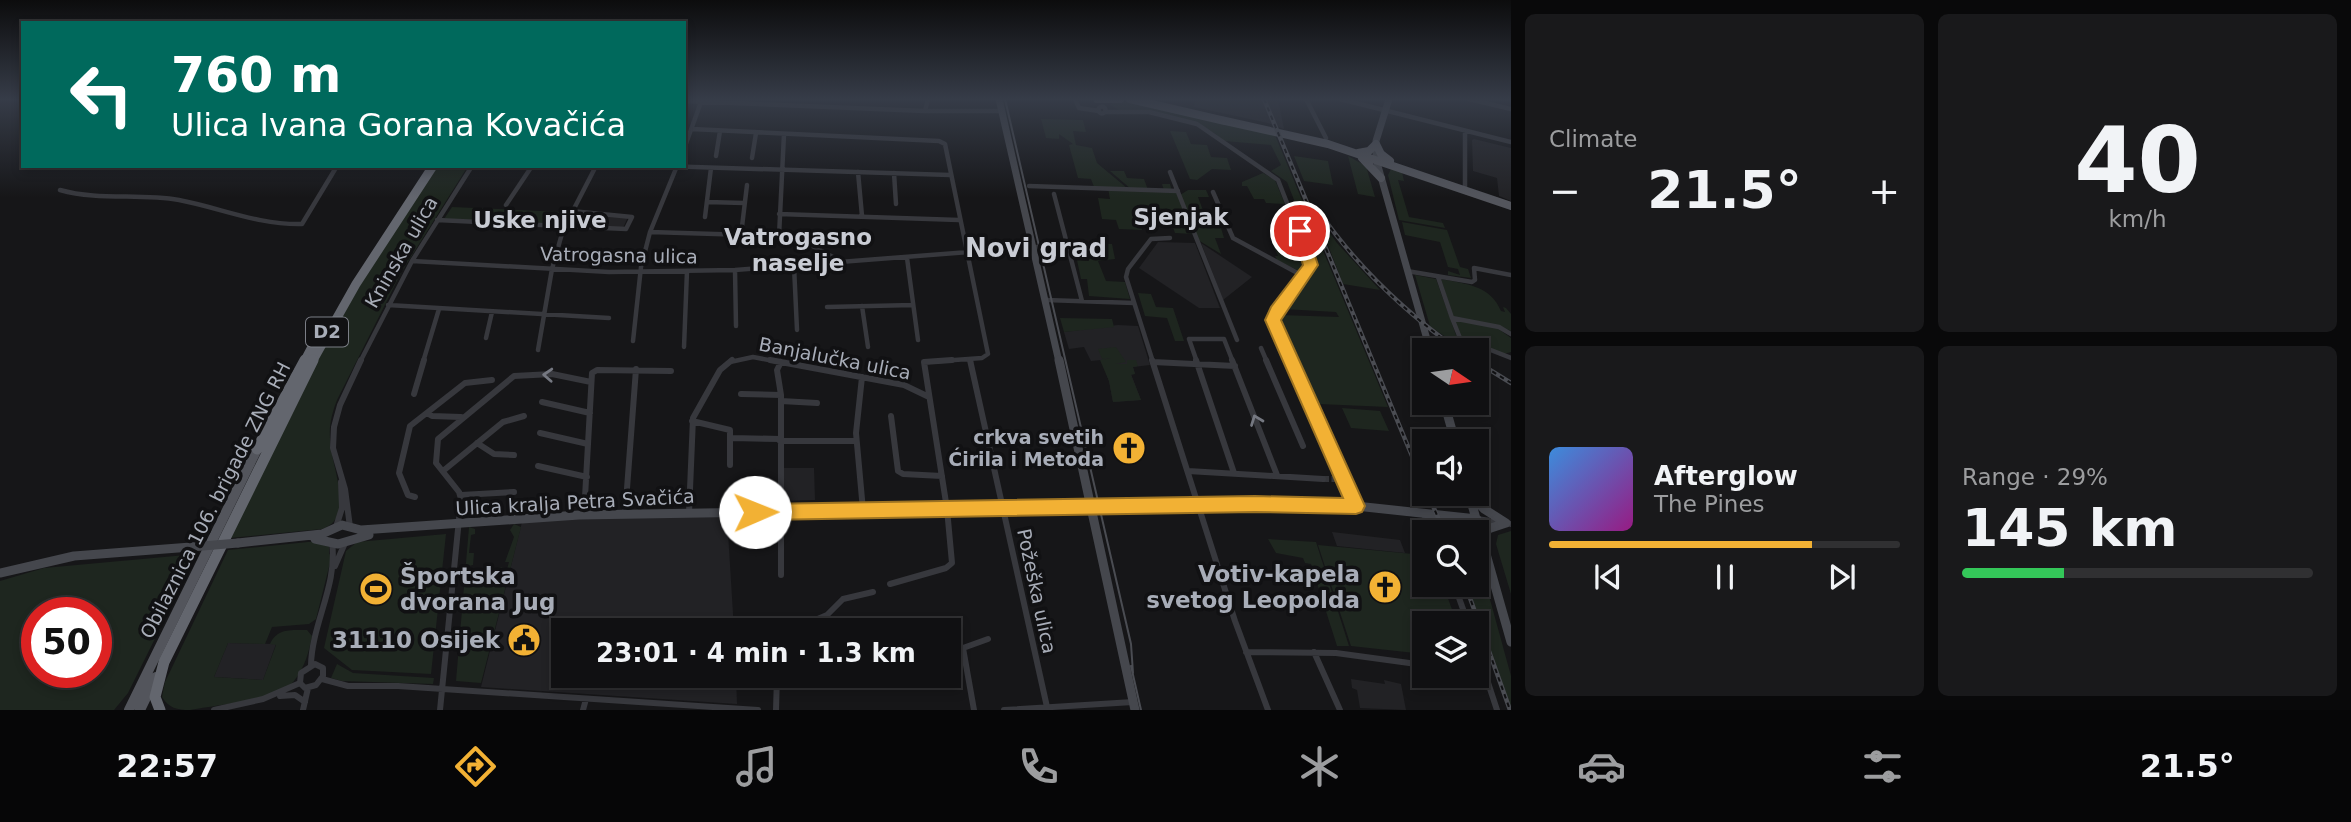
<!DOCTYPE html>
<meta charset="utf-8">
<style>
body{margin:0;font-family:"DejaVu Sans",sans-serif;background:#19191b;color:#f1f3f6;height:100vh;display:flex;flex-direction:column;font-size:26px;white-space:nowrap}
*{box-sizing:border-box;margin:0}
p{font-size:23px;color:#9c9d9f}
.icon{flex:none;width:38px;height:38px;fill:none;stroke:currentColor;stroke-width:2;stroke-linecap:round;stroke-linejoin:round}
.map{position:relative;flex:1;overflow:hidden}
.details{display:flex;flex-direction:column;gap:14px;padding:14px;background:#09090a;width:840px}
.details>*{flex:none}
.guide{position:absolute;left:21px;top:21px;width:665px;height:147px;border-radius:0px;box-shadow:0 4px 10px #0003,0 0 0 2px #303032;background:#00695c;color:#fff;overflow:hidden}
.needle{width:46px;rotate:103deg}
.tools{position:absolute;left:1412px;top:338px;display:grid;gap:14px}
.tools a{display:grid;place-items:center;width:77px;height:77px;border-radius:0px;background:#101012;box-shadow:0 4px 10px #0003,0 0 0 2px #303032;font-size:35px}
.speed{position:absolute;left:21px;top:597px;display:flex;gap:14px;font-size:35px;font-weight:700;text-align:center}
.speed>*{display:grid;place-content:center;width:91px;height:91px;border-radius:50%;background:#101012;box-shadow:0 4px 10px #0003,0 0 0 2px #303032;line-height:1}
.speed .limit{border:10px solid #d22;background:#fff;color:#111}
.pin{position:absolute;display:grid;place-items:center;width:60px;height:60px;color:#fff;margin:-30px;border:4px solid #fff;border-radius:50%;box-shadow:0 2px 7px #0007}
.me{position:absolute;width:77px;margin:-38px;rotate:89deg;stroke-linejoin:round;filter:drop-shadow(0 0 5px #0008)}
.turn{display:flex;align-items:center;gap:24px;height:147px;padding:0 35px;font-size:32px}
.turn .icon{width:91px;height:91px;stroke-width:2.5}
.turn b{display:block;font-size:49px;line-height:60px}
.big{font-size:52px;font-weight:700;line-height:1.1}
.details .widget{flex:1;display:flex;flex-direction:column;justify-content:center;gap:10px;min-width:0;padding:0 24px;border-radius:10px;background:#19191b}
.details .dial{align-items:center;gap:0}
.dial b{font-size:91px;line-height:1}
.song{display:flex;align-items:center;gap:21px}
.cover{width:84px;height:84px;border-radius:10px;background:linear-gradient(135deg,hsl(210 70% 55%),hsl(310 70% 35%))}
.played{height:7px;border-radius:4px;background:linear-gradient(90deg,#f2b134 75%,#303032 75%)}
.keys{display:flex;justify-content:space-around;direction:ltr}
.heat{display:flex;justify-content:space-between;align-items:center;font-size:38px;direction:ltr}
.charge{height:10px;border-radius:5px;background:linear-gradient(90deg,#34c759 29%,#303032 0)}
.details .tiles{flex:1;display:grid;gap:14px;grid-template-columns:repeat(2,1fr)}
.trip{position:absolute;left:551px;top:618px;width:410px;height:70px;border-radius:0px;background:#101012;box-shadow:0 4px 10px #0003,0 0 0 2px #303032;font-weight:700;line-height:70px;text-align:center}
.tabs{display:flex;height:112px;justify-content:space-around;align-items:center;background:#060607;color:#9c9d9f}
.tabs .icon{width:49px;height:49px}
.tabs .selected{color:#f2b134}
.tabs b{font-size:32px;color:#f1f3f6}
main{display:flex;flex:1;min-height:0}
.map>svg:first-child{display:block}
.built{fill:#222225}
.green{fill:#1e261f;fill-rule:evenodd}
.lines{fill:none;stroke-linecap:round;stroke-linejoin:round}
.street-tunnel{stroke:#333438;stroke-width:6;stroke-dasharray:6 2.5;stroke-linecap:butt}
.street-far1{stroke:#37383d;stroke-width:4.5}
.street{stroke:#37383d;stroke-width:6}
.secondary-far1{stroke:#45474d;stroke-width:7}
.secondary{stroke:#45474d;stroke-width:9}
.primary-far1{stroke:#53555c;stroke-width:8}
.primary{stroke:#53555c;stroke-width:10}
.highway-far1{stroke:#63666e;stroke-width:9}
.highway{stroke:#63666e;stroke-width:11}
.tram{stroke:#4a4c52;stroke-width:2}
.rail-casing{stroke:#4a4c52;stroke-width:4.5}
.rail{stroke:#111113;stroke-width:2;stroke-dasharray:4.5;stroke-linecap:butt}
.secondary-bridge{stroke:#45474d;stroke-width:9}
.oneway{stroke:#757881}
.route{fill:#f2b134;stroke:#9d7322;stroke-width:2}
.labels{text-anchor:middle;stroke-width:7;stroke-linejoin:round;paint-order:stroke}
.shield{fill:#111113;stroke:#7b7e86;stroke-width:2}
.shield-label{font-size:18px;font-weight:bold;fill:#a8adb8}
.street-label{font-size:19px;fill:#a8adb8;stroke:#111113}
.poi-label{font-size:19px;font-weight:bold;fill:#a8adb8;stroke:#111113;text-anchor:end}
.quarter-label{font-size:23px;font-weight:bold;fill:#c9ccd4;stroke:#111113}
.near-poi-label{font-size:23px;font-weight:bold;fill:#a8adb8;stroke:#111113;text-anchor:end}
.district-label{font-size:26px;font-weight:bold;fill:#c9ccd4;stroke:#111113}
</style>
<main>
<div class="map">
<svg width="1511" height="710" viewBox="0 0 1511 710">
<rect width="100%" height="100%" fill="#161618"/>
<path class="built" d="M 1195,99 L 1278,99 L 1284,129 L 1268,123 L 1194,107 Z
M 1474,139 L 1511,148 L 1511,201 L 1499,196 L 1497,178 L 1473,171 L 1472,140 Z
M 576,213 L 628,217 L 623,228 L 573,225 Z
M 1158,242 L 1195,243 L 1220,308 L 1199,308 L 1139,268 Z
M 1201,243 L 1252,277 L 1223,300 Z
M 1118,325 L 1138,326 L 1150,365 L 1133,367 L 1135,374 L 1131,374 L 1141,400 L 1113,402 L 1109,381 L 1101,360 L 1091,361 L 1084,347 L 1069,349 L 1064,332 Z
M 781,468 L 814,468 L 815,500 L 781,501 Z
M 727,516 L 734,630 L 564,630 L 564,676 L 736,676 L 737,704 L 481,687 L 522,522 L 566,518 Z
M 1332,532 L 1400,540 L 1405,553 L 1337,546 Z
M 228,643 L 276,644 L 263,680 L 214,677 Z
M 1351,679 L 1385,684 L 1384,680 L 1401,684 L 1406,710 L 1360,708 L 1357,690 L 1352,688 Z"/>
<path class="green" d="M 1119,100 L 1275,135 L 1388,407 L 1319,404 L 1285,328 L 1280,315 L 1339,317 L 1336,312 L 1283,309 L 1318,261 L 1287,182 L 1271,171 L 1281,165 L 1271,145 L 1224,141 L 1214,133 L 1177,117 L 1119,110 L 1110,105 Z
M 1041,119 L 1083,120 L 1086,132 L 1073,131 L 1076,145 L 1092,148 L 1097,163 L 1127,188 L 1094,187 L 1091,179 L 1078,178 L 1069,145 L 1073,144 L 1059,134 L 1059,139 L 1046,138 Z
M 1170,131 L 1186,132 L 1191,144 L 1207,145 L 1211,157 L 1227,158 L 1231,170 L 1212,169 L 1197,180 L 1190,179 Z
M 1294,156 L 1328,161 L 1333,185 L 1304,181 Z
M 1348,156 L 1366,166 L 1375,197 L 1358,194 Z
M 435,166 L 468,166 L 401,273 L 337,400 C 332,413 329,425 330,438 C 330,465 357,518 322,529 L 230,538 L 339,315 Z
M 1391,169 L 1402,172 L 1404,181 L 1398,180 L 1409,217 L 1443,223 L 1445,228 L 1399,220 L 1388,175 Z
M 1110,171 L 1124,171 L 1127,178 L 1144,179 L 1148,190 L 1164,190 L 1162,184 L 1170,184 L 1172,191 L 1177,192 L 1193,234 L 1175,233 L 1167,209 L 1135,207 L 1142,230 L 1119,229 L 1116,220 L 1102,219 L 1098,198 L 1110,199 L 1108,188 L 1131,189 Z
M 1263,173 L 1275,180 L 1285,204 L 1266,203 L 1264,199 L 1254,199 L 1247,186 L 1242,186 L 1242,182 Z
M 1188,190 L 1206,190 L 1209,197 L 1198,197 L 1207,221 L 1219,221 L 1224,238 L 1215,238 L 1221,254 L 1198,240 L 1180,195 Z
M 452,207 L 563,212 L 559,225 L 444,219 Z
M 1319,222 L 1322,222 L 1337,243 L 1380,290 L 1343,284 Z
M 1402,222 L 1447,230 L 1460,267 L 1468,269 L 1471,278 L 1448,275 L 1448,271 L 1460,275 L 1458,269 L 1448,267 L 1440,242 L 1405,235 Z
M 1282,242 L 1303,243 L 1310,265 L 1303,273 L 1277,260 L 1275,256 L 1278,256 L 1272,243 Z
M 1097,243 L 1112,244 L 1115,259 L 1098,261 L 1106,281 L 1125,282 L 1130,299 L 1089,296 L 1087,279 L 1081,279 L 1077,260 L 1089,261 L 1087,250 L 1099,251 Z
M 1415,275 L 1436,279 L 1456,335 L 1475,346 L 1476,350 L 1464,350 L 1430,326 Z
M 1441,279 C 1466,284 1490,285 1501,311 L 1505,312 L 1503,307 L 1506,308 L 1511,314 L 1511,331 L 1500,326 L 1453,317 Z
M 1138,293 L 1151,294 L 1156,307 L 1173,308 L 1184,341 L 1175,341 L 1167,318 L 1145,316 Z
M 1060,318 L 1112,319 L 1114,327 L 1064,332 Z
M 1454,320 L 1497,328 L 1511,338 L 1511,352 L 1504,354 L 1460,337 Z
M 1116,347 L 1126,362 L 1115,364 L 1127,364 L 1127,360 L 1136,360 L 1138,366 L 1133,367 L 1135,374 L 1131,375 L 1141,400 L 1113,402 L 1109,381 L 1100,360 L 1111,358 L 1102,359 L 1098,349 Z
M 1342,408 L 1380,411 L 1389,431 L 1351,428 Z
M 514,524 L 521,527 L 481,683 L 456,681 L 469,527 L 475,529 L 475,534 L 471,535 L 469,553 L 474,553 L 473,565 L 468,566 L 467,575 L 502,567 L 500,573 L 506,573 L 509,562 L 505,562 L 514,537 L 510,530 Z
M 1511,531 L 1511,594 L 1496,544 L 1498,535 Z
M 446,534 L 431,674 L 352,670 L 324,648 L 346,551 L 357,542 Z
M 1268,539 L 1316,542 L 1349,646 L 1337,646 L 1311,564 L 1305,563 L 1303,558 L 1276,553 Z
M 308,542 L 319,542 L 329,546 L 329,554 L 332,555 L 316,619 L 309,624 L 272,627 L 265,644 L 228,643 L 214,677 L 263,680 L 276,645 L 270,644 C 277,628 291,630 307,630 L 312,636 C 309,652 305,667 294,681 C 279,700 214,705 190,710 C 177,710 169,708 162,697 L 165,682 L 228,550 Z
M 1318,545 L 1424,555 L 1424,584 L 1443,585 L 1457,623 L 1424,623 L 1424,654 L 1351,646 Z
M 1477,552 L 1511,676 L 1511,710 L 1466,585 L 1477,584 Z
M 197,554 L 128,693 L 114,710 L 0,710 L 0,581 L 44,568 ZM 96,612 L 96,672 L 37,672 L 37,612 Z
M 337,664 L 353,673 L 434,678 L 433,684 L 342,681 L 331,678 Z"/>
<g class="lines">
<path class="street-tunnel" d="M 1323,479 L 1335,479"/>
<path class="street-far1" d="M 1075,99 L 1079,108 L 1099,111
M 1306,99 L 1326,138
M 1340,99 L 1511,142
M 1469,99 L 1511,109
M 684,101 L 925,111 L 1002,111
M1098.5 110a3.5 3.5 0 1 1 7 0a3.5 3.5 0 1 1-7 0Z
M 925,111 L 928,99
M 1106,112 L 1149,112 L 1197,124 L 1278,180 L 1311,264 L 1276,311 L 1273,320 L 1292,362
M 692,129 L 939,141 L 945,144 L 988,354 L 982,358 L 927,362
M 1465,131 L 1465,189
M 784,134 L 779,236 L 807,243 L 842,262
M 684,149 L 701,102
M 716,156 L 720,131
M 752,158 L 756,133
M 663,166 L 950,175
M 858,172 L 862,216
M 1170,172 L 1237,340
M 894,173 L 896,204
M 1029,186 L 1178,191
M 60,190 C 99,201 139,193 179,200 C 221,208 258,225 302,224 L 337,166
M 1213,192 L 1233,238 L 1303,276
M 1054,194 L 1082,301
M 707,202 L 744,203
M 506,205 L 532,166
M 779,214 L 959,220
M 705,217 L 711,168
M 437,220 L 626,229 L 632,217 L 571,211
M 650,232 L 779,236
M 741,235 L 747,185
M 907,258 L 918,340
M 412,261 L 609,272 L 735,270 L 1034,247 L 1068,248
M 794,266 L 797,330
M 735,270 L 736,326
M 1407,271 L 1472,282 L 1475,280 L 1474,268 L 1511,275
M 1438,277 L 1452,318 L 1499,327 L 1511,334
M 1046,300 L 1134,303
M 388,305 L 609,318
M 862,306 L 868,347
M 827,307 L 913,305
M 1452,318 L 1460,338 L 1511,358
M 486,338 L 492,312
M 633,341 L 641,267 L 650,232 L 677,166
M 684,347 L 687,271
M 1261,348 L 1267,362
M 538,350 L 552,269 L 563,230 L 596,166
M 970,359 L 971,362
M 360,362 L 412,261 L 472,166
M 423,362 L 439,309
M 730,362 L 753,357 L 779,362
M 1153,362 L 1126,277 L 1128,269 L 1151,239 L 1170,238
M 1197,362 L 1189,339 L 1224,339 L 1233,362"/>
<path class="street" d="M 770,360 L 904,385 L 929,397
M 970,360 L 1047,707
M 1152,360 L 1235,621 L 1268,710
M 1196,360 L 1234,473
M 1232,360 L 1277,475
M 1266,360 L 1303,446
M 1291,360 L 1356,506
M 781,362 L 777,370 L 781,395 L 781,575
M 1153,362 L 1235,366
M 862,377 L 856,433 L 863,510
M 414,394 L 424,360
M 741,394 L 781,395
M 781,401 L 817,403
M 542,402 L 590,413
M 427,413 L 432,416 L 461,417
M 891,416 L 898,471 L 903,474 L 942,476
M 692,421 L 730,430 L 730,465
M 540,433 L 588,444
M 732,438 L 780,439
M 780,441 L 856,441
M 477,443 L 494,454 L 514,455
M 538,466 L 587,477
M 443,471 L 503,422 L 524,416
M 1188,471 L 1323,479
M 461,495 L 514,492
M 415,497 L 408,495 L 399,473 L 410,426 L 465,383 L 492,380
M 1423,512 L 1432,532
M 689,513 L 693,418 L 720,370 L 732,360
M 584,515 L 592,373 L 597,370 L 671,371
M 625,515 L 636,369
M 1477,519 L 1511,524
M 336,527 L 342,508 L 341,482
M 350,527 L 345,489 L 333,448 L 334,427 L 340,405 L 361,360
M 335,566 L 345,543
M 890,584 L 946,568 L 952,563 L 947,509 L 924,362 L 952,360
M 1454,584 L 1468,623
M 792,630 L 827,615 L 843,599 L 873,592
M 948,644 L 963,648
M 1477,649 L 1497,710
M 1246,652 L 1336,653 L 1424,665
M 1314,652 L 1340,710
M 315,664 L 323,668 L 323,676 L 316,685 L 305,688 L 300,683 L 301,673 Z
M 311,665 C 312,623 338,585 332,542
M 1466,676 L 1488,681
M 322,679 L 348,686 L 398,686 L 758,710
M 280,696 L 295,695 L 305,702
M 214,710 L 263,699 L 300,683
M 303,710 L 308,688
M 440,710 L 461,499 L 459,492 L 436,463 L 438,439 L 514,376 L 552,374 L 591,382
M 583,710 L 586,699
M 776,710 L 777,676
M 974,710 L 963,648 L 988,639
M 1004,710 L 1133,702"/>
<path class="secondary-far1" d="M 999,99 L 1059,362
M 1389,99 L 1376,141 L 1376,159 L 1430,350"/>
<path class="secondary" d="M 1059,360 L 1135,710
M 1444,402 L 1455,441
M 1469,494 L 1511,642
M 1473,497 L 1484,509 L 1506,523
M 1455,517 L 1474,532
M 315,539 L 338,544 L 369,535
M 1483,541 L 1488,529 L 1506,523
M 238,543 L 322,534 L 342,525 L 361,530 L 579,515 L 1255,504 L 1356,506 L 1477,519
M 0,573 L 74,556 L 191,547"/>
<path class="primary-far1" d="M 1097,99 L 1120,99
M 1130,99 L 1225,121
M 1221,120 L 1328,144 L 1511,206
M 1358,153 L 1369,151 L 1376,144 L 1381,154 L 1390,161
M 1362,158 L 1381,178"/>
<path class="primary" d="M 129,710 L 257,449
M 140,710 L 156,677"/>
<path class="highway-far1" d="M 304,362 L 315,341
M 312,362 L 356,284 L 433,166"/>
<path class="highway" d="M 257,449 L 305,360
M 160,710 L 155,697 L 164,662 L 313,360"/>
<path class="tram" d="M 1005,99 L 1131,644 L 1133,673
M 1131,666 L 1141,710"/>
<defs>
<path id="rail" d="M 1264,99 L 1424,485
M 1320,213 C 1358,268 1404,311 1458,350
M 1477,362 L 1511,383
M 1428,494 L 1444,532
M 1465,584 L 1510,710"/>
</defs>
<use href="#rail" class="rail-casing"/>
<use href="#rail" class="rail"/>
<path class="secondary-bridge" d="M 191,547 L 238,543"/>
</g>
<defs><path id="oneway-chevron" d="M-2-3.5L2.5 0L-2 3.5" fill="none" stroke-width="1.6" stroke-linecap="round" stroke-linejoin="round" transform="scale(1.75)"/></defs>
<g class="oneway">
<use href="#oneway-chevron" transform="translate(548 375) rotate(-177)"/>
<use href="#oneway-chevron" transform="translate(1256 420) rotate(-111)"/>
</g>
<linearGradient id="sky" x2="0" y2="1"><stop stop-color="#0c0c0d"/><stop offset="0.5" stop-color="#363c48"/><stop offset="1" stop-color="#363c48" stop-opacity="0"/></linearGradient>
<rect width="1511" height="198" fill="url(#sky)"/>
<path class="route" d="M 1300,226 L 1307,231 L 1318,265 L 1281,320 L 1365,506 L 1362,512 L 1356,514 L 1255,512 L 755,520 L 749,518 L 746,512 L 749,506 L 755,504 L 1255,496 L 1343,498 L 1265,320 L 1271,307 L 1303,265 L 1293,231 Z"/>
<defs>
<symbol id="church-disc" viewBox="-11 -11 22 22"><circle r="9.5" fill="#f2b134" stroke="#111113"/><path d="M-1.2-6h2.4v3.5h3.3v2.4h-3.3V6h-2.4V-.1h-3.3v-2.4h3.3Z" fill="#111"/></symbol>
<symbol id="stadium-disc" viewBox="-11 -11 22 22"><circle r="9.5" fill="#f2b134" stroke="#111113"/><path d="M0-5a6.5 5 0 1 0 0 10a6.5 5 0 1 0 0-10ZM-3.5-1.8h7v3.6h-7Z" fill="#111"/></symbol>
<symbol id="civic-disc" viewBox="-11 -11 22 22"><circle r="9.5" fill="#f2b134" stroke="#111113"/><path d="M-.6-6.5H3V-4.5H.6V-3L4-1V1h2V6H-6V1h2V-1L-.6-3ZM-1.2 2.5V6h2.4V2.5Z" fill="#111"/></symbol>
</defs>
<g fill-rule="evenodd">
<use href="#church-disc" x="1110" y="429" width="38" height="38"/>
<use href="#church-disc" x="1366" y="568" width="38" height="38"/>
<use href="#stadium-disc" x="357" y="570" width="38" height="38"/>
<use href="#civic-disc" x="505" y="621" width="38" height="38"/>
</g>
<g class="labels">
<rect class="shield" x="306" y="317.5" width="42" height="29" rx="5"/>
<g class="shield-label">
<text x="327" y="338">D2</text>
</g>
<g class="street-label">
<text transform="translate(401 252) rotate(-60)" y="7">Kninska ulica</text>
<text transform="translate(619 255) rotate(1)" y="7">Vatrogasna ulica</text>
<text transform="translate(835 358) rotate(11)" y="7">Banjalučka ulica</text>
<text transform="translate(215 500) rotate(-63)" y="7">Obilaznica 106. brigade ZNG RH</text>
<text transform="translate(575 502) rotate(-3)" y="7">Ulica kralja Petra Svačića</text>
<text transform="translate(1037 591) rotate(78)" y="7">Požeška ulica</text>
</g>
<g class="poi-label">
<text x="1104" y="444">crkva svetih<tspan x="1104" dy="22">Ćirila i Metoda</tspan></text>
</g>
<g class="quarter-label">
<text x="1181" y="225">Sjenjak</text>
<text x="540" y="228">Uske njive</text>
<text x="798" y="245">Vatrogasno<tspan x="798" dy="26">naselje</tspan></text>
</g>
<g class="near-poi-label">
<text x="1360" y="582">Votiv-kapela<tspan x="1360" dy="26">svetog Leopolda</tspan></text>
<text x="400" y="584" text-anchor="start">Športska<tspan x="400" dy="26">dvorana Jug</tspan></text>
<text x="500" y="648">31110 Osijek</text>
</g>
<g class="district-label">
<text x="1036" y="257">Novi grad</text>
</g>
</g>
</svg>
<div class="tools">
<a><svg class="needle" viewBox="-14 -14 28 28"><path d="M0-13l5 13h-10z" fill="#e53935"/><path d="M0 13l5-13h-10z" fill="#9c9d9f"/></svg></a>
<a><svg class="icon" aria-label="sound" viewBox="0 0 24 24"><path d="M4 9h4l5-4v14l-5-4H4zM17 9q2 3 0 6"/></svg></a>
<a><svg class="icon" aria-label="search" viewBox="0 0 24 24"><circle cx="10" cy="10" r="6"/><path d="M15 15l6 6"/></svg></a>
<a><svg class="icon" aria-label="layers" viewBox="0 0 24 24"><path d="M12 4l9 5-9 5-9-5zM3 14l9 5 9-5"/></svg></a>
</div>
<div class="speed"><div class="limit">50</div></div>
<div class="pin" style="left:1300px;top:231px;background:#d93025"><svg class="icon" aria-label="arrive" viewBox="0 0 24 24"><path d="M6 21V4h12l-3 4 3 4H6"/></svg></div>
<svg class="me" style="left:755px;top:512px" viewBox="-20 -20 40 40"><circle r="19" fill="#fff"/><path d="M0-13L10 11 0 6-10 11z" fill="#f2b134"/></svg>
<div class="trip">23:01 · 4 min · 1.3 km</div>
<div class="guide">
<div class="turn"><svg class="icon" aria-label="left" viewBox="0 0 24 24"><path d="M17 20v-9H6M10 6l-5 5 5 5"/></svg><div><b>760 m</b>Ulica Ivana Gorana Kovačića</div></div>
</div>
</div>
<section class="details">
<div class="tiles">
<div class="widget"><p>Climate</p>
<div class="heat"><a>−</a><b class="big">21.5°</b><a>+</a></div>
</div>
<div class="widget dial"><b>40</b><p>km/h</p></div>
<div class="widget">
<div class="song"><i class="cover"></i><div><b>Afterglow</b><p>The Pines</p></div></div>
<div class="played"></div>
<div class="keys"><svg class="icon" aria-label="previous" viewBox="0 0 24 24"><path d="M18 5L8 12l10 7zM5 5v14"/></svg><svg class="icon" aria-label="pause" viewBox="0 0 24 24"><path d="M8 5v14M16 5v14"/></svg><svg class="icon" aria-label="next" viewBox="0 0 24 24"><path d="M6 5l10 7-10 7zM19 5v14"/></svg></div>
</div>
<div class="widget"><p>Range · 29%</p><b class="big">145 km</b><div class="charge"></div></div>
</div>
</section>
</main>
<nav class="tabs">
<b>22:57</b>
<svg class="icon selected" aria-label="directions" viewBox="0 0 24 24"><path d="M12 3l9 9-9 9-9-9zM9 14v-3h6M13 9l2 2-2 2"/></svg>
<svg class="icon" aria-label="music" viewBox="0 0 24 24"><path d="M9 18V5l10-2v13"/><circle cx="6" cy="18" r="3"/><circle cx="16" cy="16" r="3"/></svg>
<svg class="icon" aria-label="phone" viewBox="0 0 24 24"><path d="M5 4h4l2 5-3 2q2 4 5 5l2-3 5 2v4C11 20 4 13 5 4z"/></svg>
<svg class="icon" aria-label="climate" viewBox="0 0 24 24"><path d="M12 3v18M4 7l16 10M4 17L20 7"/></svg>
<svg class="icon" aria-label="car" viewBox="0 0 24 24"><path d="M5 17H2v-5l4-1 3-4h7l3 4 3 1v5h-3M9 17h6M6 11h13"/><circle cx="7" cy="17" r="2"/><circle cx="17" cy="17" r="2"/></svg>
<svg class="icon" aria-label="filters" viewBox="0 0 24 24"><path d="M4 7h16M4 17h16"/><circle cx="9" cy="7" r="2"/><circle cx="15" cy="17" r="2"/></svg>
<b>21.5°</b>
</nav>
